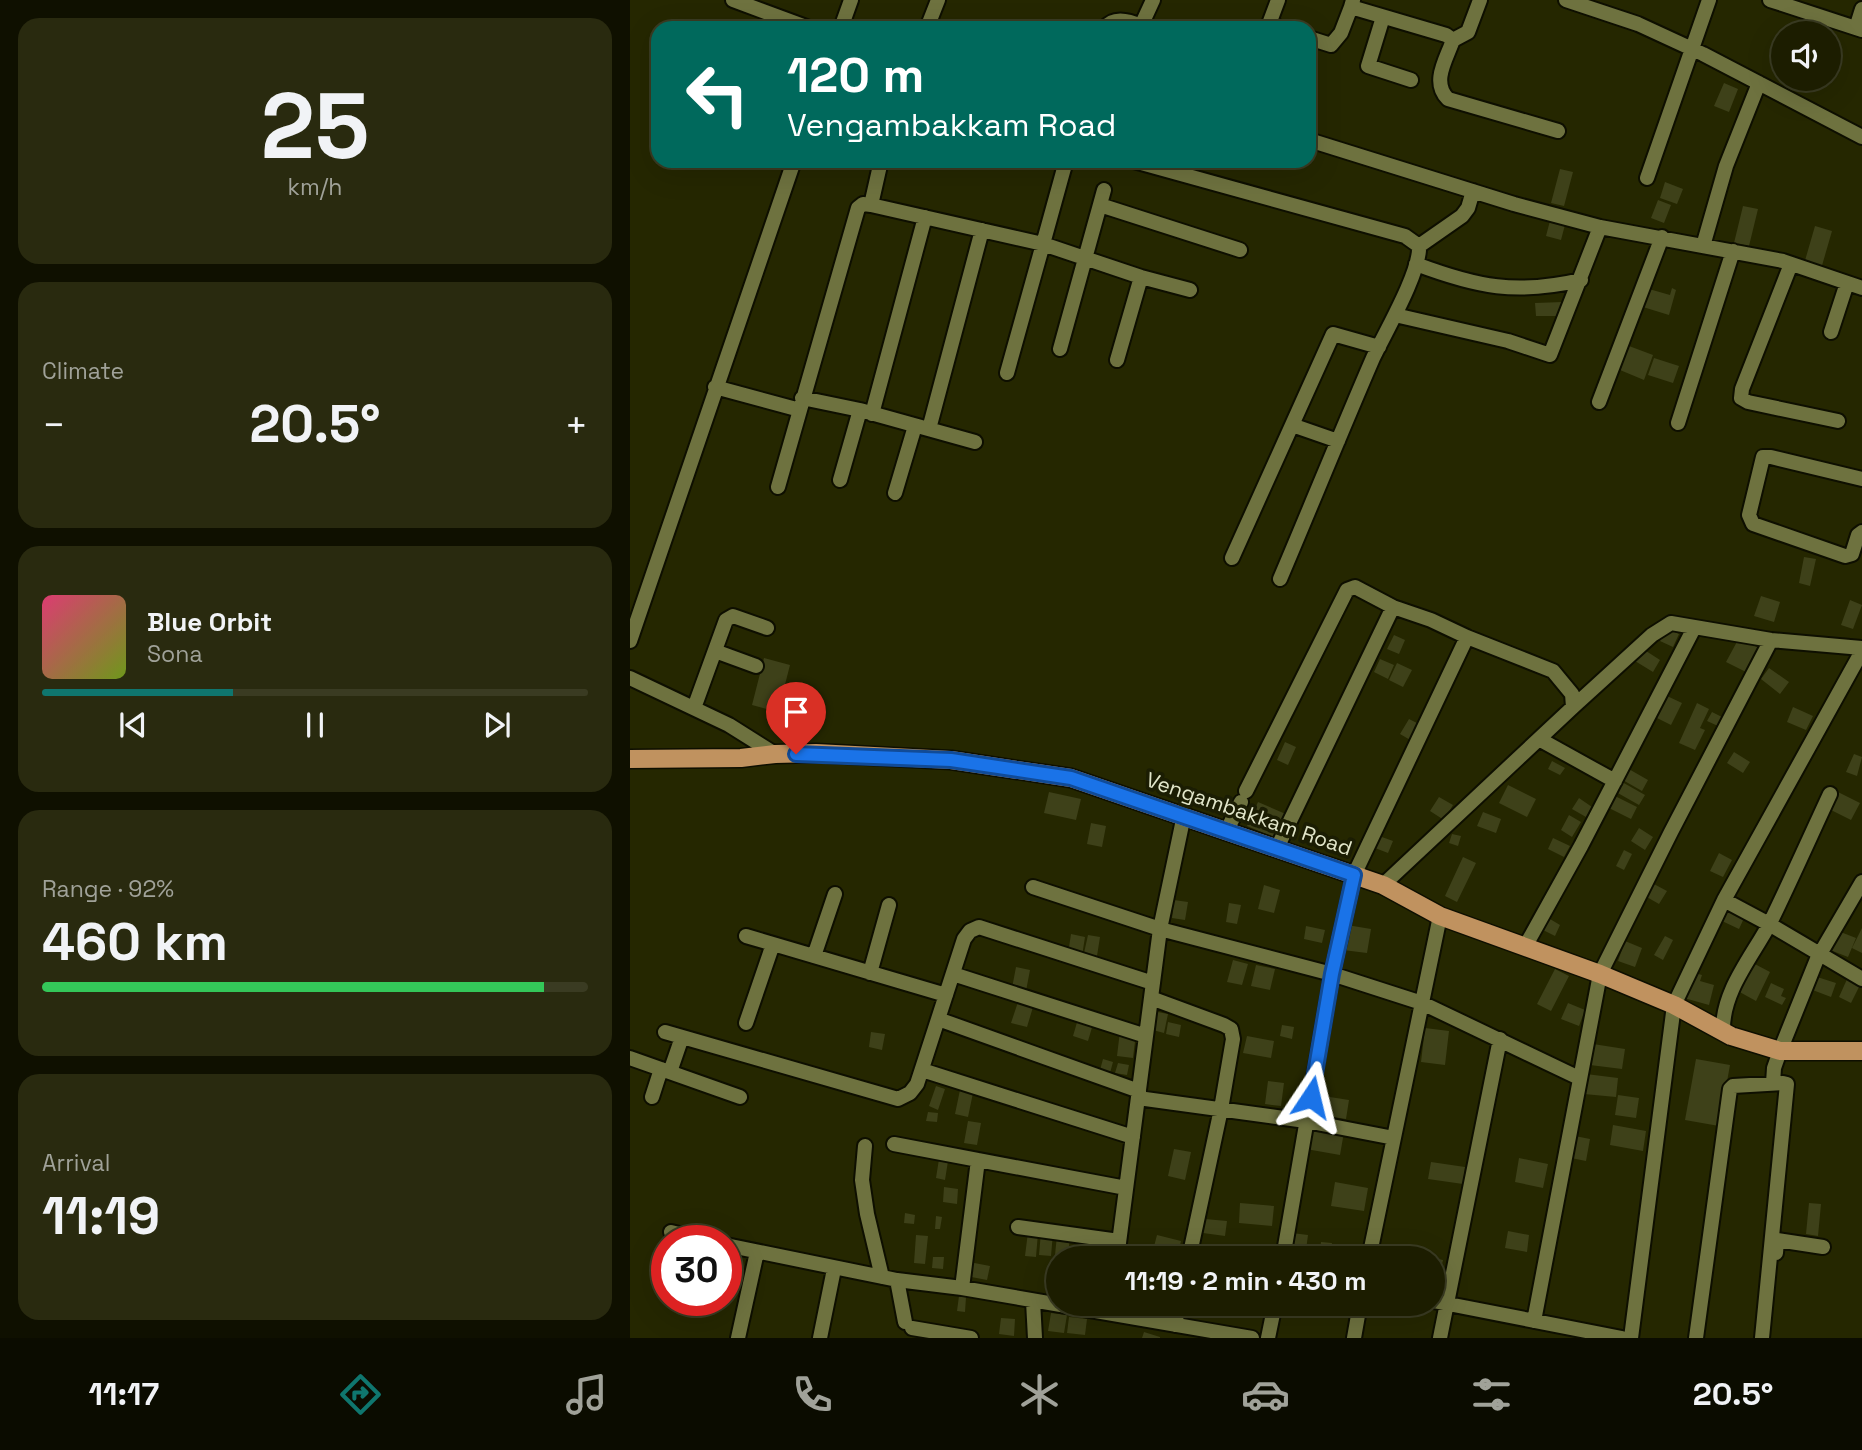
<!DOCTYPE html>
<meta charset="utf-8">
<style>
body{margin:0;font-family:"Space Grotesk",sans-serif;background:#292a0f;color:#f1f3f6;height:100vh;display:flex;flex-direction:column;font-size:26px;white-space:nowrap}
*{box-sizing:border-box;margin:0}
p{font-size:23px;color:#a0a299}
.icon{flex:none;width:38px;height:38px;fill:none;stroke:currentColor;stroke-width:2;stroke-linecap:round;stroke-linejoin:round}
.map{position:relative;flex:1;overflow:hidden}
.side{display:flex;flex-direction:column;gap:18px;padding:18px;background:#0f1000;width:630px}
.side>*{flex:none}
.top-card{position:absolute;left:21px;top:21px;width:665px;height:147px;border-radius:21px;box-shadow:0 7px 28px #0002,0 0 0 2px #3a3b22;background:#00695c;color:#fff;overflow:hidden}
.fabs{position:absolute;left:1141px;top:21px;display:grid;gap:14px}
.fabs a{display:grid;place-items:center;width:70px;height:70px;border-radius:50%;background:#1c1d00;box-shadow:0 7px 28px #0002,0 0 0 2px #3a3b22;font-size:35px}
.speed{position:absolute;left:21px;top:1225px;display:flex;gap:14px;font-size:35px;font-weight:700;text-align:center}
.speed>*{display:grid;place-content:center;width:91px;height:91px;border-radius:50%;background:#1c1d00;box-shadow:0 7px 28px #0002,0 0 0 2px #3a3b22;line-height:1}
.speed .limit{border:10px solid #d22;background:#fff;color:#111}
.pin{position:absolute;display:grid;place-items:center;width:60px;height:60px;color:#fff;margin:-72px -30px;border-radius:50% 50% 50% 0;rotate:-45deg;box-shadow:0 0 7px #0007}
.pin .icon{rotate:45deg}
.me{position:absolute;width:77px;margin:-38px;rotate:10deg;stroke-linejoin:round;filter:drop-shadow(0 0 5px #0008)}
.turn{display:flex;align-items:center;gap:24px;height:147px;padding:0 21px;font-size:32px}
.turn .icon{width:91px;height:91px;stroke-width:2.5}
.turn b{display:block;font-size:49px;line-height:60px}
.big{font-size:52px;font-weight:700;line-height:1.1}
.side .card{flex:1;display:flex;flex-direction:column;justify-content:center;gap:10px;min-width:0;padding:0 24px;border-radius:21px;background:#292a0f}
.side .dial{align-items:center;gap:0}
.dial b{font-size:91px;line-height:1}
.song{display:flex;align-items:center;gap:21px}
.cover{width:84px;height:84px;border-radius:10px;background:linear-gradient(135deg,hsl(340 70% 55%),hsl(80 70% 35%))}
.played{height:7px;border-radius:4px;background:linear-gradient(90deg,#0f766e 35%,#3a3b22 35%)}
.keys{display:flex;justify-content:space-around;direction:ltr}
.heat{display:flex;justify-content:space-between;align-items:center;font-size:38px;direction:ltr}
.charge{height:10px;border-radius:5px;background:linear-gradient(90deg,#34c759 92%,#3a3b22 0)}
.trip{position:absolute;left:416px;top:1246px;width:399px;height:70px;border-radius:35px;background:#1c1d00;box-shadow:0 7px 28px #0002,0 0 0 2px #3a3b22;font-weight:700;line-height:70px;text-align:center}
.dock{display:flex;height:112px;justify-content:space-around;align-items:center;background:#0b0c00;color:#a0a299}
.dock .icon{width:49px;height:49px}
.dock .selected{color:#0f766e}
.dock b{font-size:32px;color:#f1f3f6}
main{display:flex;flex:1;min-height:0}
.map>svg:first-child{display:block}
.building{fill:#3e4119}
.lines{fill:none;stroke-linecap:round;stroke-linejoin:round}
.minor-casing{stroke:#0e0f00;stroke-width:18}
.major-casing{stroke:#0e0f00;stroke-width:21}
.minor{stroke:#6e723f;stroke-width:14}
.major{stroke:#c0925f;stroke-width:18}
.route-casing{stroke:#114b97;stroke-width:18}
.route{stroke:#1a73e8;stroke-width:12}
.labels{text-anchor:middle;stroke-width:7;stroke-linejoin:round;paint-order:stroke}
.street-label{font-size:21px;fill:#e2e6ca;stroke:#1b1d03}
</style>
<main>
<section class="side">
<div class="card dial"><b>25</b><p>km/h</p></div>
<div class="card"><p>Climate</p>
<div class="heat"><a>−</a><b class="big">20.5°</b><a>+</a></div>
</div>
<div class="card">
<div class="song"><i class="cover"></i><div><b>Blue Orbit</b><p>Sona</p></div></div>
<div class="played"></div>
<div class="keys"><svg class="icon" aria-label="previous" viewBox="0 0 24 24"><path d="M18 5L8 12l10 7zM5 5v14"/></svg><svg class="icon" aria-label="pause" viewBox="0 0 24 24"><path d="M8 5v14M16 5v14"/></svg><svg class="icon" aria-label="next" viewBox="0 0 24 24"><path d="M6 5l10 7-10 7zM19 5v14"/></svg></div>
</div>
<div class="card"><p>Range · 92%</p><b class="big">460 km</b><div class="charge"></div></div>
<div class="card"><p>Arrival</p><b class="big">11:19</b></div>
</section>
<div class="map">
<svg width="1232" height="1338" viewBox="0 0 1232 1338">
<rect width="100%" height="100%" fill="#252700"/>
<path class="building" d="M 1094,83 L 1108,89 L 1099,112 L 1084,106 Z
M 930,169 L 943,172 L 934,206 L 921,203 Z
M 1035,182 L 1053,189 L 1047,204 L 1030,198 Z
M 1028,200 L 1041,205 L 1034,223 L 1021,218 Z
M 1113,206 L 1128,209 L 1119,246 L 1104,243 Z
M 921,217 L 936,221 L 931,240 L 916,236 Z
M 1185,226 L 1202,231 L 1191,269 L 1174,264 Z
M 1042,288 L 1046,290 L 1039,315 L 1013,307 L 1019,289 L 1040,295 Z
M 933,302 L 933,316 L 906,316 L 905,303 Z
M 999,346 L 1023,355 L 1014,380 L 990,370 Z
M 1024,358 L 1049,366 L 1043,383 L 1018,375 Z
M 1174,557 L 1186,559 L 1180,586 L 1169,583 Z
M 1131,596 L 1150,602 L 1144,622 L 1124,616 Z
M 1220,600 L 1232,605 L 1223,629 L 1211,625 Z
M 1037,628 L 1049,634 L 1043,647 L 1030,641 Z
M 764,635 L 775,640 L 769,654 L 757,649 Z
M 1109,638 L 1129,648 L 1116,672 L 1096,662 Z
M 1013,649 L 1030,660 L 1023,672 L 1005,661 Z
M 134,658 L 160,665 L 148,712 L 122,705 Z
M 750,659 L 764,665 L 758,679 L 744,672 Z
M 767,663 L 782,670 L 773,687 L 759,680 Z
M 1139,668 L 1159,682 L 1150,694 L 1131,679 Z
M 1037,696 L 1052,703 L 1041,725 L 1027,718 Z
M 1067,703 L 1079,709 L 1070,728 L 1075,730 L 1065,750 L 1049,743 Z
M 1163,707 L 1183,716 L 1176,730 L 1157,722 Z
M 1082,712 L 1092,717 L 1088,726 L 1077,721 Z
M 779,719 L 791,725 L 782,741 L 770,734 Z
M 655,742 L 666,747 L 658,765 L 647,760 Z
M 1104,752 L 1120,762 L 1113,773 L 1097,763 Z
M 1224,754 L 1232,757 L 1227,776 L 1216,772 Z
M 922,761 L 935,768 L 930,775 L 918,769 Z
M 997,768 L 1018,780 L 1012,791 L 991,779 Z
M 992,782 L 1015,795 L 1009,805 L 986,792 Z
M 878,785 L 906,799 L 897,817 L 869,803 Z
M 1206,791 L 1230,803 L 1221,820 L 1197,808 Z
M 419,792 L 451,799 L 446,820 L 414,813 Z
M 985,796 L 1007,807 L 1001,819 L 979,808 Z
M 809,797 L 823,805 L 814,820 L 800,811 Z
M 949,798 L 962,807 L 956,817 L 942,809 Z
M 628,802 L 658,815 L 648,839 L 617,826 Z
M 853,812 L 871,819 L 866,833 L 847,826 Z
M 939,815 L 951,822 L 942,837 L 931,830 Z
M 461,823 L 476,826 L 472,847 L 457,844 Z
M 1009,828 L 1023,837 L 1015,850 L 1001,841 Z
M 822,834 L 831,836 L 828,846 L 819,843 Z
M 749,836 L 763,841 L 758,853 L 745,848 Z
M 923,838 L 940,846 L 934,857 L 918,849 Z
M 994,850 L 1002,854 L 994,870 L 986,866 Z
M 1089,853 L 1102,860 L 1093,877 L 1080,871 Z
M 833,857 L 846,863 L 827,902 L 815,896 Z
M 1022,883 L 1037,891 L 1029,904 L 1015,896 Z
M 634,885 L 650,890 L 644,913 L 628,909 Z
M 544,900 L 558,902 L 555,920 L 542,918 Z
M 599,903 L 611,905 L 607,924 L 596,922 Z
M 1098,908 L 1115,916 L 1109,929 L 1092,921 Z
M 915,916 L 930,925 L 925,936 L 909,928 Z
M 717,925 L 741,929 L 737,953 L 713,950 Z
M 676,926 L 695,930 L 692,943 L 674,939 Z
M 1232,928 L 1232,953 L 1222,948 Z
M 1208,931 L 1226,938 L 1218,957 L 1200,950 Z
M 441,934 L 455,937 L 452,956 L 438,954 Z
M 458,935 L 470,937 L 467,956 L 454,953 Z
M 1035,936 L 1043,940 L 1033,960 L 1024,955 Z
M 995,941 L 1012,948 L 1005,967 L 988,961 Z
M 603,960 L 618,964 L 612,985 L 597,982 Z
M 1121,962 L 1140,972 L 1126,1001 L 1106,990 Z
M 626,965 L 645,969 L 640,990 L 621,986 Z
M 386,967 L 400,970 L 396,991 L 382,988 Z
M 925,969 L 939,976 L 921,1011 L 907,1004 Z
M 1061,972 L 1072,975 L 1070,981 L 1084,985 L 1079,1005 L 1054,998 Z
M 1184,976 L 1206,983 L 1201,997 L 1180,989 Z
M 1218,977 L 1231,983 L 1221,1003 L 1209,997 Z
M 1141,983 L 1154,989 L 1151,996 L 1156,998 L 1152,1005 L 1135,997 Z
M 388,1002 L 403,1007 L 397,1027 L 381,1023 Z
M 938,1003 L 955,1010 L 949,1026 L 931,1019 Z
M 523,1011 L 538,1014 L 534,1033 L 519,1029 Z
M 448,1019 L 463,1024 L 458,1041 L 443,1036 Z
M 538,1022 L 551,1025 L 549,1037 L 536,1034 Z
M 652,1025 L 664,1027 L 662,1039 L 650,1036 Z
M 795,1028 L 819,1031 L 815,1065 L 791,1062 Z
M 490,1031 L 506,1033 L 503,1058 L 487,1056 Z
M 241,1032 L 255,1034 L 252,1050 L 239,1047 Z
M 617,1036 L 644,1041 L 641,1058 L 613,1053 Z
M 963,1044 L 995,1049 L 992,1069 L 960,1065 Z
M 473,1059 L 483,1062 L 480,1073 L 470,1070 Z
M 1066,1059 L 1100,1065 L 1089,1126 L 1055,1120 Z
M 488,1063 L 499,1065 L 497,1075 L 485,1073 Z
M 956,1074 L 988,1078 L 986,1097 L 954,1094 Z
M 638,1081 L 654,1083 L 651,1106 L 635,1104 Z
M 306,1086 L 315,1089 L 308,1110 L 299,1106 Z
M 330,1090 L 343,1093 L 338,1117 L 325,1114 Z
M 687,1095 L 719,1100 L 716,1119 L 684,1114 Z
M 988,1095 L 1009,1098 L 1006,1118 L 985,1115 Z
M 298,1112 L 308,1113 L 307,1122 L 296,1121 Z
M 338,1121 L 351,1123 L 347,1145 L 334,1143 Z
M 983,1125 L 1016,1131 L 1013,1151 L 980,1145 Z
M 680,1127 L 714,1132 L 710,1155 L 676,1149 Z
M 945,1136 L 960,1139 L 956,1161 L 941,1158 Z
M 544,1149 L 561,1152 L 555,1180 L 538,1176 Z
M 889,1158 L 918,1164 L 913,1188 L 885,1182 Z
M 309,1159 L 318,1161 L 315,1180 L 306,1178 Z
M 801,1162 L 835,1167 L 833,1184 L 798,1179 Z
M 705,1182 L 738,1188 L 734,1211 L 701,1206 Z
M 314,1187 L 328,1189 L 327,1204 L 313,1202 Z
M 610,1203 L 644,1206 L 642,1226 L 609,1223 Z
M 1179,1203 L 1191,1204 L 1188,1236 L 1176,1234 Z
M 275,1213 L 285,1215 L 284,1224 L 274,1223 Z
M 306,1216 L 312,1217 L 310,1229 L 305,1229 Z
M 575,1219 L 597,1221 L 595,1236 L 573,1233 Z
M 878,1231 L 899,1235 L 897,1252 L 875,1248 Z
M 398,1232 L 408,1233 L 406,1257 L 395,1256 Z
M 411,1232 L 423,1233 L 421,1256 L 409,1255 Z
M 662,1233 L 678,1235 L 676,1250 L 660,1248 Z
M 286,1235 L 298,1236 L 295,1264 L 284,1263 Z
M 427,1235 L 440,1236 L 438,1257 L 425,1255 Z
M 527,1235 L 551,1241 L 547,1258 L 522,1254 Z
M 691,1242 L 702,1243 L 701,1249 L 725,1253 L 724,1258 L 689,1258 Z
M 303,1257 L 314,1257 L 313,1269 L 302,1268 Z
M 803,1258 L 813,1260 L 810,1273 L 803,1272 Z
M 334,1261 L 360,1266 L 357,1280 L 331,1275 Z
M 329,1296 L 336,1297 L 335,1312 L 327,1311 Z
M 421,1313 L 437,1315 L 434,1333 L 418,1331 Z
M 439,1317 L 457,1319 L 455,1335 L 437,1333 Z
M 371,1318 L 385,1319 L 384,1336 L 369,1334 Z
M 514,1332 L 530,1337 L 530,1338 L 512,1338 Z"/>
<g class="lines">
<defs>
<path id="minor" d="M 103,0 L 179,28
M 648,0 L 639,24 L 651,28
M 723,0 L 721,7 L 816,35 L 823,40 L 838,32 L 850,0
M 936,0 L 1008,24 L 1073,54 L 1232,137
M 1140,0 L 1232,30
M 753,17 L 738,66 L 781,80
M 211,28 L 221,0
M 297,28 L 308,0
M 475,28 C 484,16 500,21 511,26 L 523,0
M 1226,28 L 1232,9
M 679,38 L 701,45 L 711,33 L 721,7
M 823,40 C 816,60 801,82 818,99 L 928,131
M 679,140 L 884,204 L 970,227 L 1153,261 L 1232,288
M 504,161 L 775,236 L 789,246 C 791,271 755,333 743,358 C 711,432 681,506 650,579
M 1017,178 L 1079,0
M 241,205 L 251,161
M 470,205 L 610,250
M 789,246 L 832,216 L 838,208 L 843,191
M 1073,246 L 1096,166 L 1129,83
M 786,264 C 847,287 886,295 951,280
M 1161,264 L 1112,389 L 1111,398 L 1118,402 L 1208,421
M 765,315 L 878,341 L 920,355 L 970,227
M 1201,332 L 1217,283
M 430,349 L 474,190
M 487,360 L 511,277
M 377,373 L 413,244 L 511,277 L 560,290
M 85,387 L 170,410 L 228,208 L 233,204 L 241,205 L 413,244 L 436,161
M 172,398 L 230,410 L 345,442
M 969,402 L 1032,237
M 242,414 L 295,217
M 1048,423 L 1103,251
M 662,425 L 708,441
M 299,429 L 352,230
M 1232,479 L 1141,457 L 1133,457 L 1119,515 L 1123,524 L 1215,556 L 1222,554 L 1228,535 L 1232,532
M 210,480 L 230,410
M 148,487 L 170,410
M 265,493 L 285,426
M 602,558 L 703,334 L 749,347
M 0,641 L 164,161
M 85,651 L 126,666
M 0,678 L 99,725 L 145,754
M 64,708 L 96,620 L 103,616 L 137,628
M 909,739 L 985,781
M 616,791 L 717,590 L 725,587 L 763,607 L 801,620 L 837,637 L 923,671 L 942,694 L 943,707
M 597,830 L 611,802
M 647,848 L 763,607
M 753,885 L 943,707 L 1022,635 L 1041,623 L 1141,640 L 1232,648
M 403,887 L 530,929 L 702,974 L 792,1003 L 949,1078
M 1094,900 L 1139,924 L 1232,979
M 116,936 L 316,995
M 896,945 L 951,846 L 1064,628
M 184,956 L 205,894
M 240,973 L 259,905
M 323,974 L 516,1036
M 521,998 L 594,1025 L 601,1029 L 603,1039 L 591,1109 L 559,1258
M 308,1019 L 509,1091
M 116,1023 L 143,944
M 1093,1031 C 1092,991 1122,957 1140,923 C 1161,880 1180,837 1200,794
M 35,1032 L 268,1099 L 280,1093 L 287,1084 L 334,939 L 340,931 L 349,927 L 523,983
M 0,1058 L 110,1097
M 292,1070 L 503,1137
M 40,1072 L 52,1037
M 1143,1083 L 1144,1068 L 1150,1051 L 1187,959 L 1232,882
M 22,1097 L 31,1069
M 508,1098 L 676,1121 L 764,1138
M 264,1144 L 496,1188
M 235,1146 L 232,1180 L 237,1214 L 252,1277
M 388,1227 L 489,1241
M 41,1232 L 78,1241
M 96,1245 L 267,1280 L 332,1288 L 622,1338
M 1146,1253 L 1147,1240 L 1193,1247
M 487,1258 L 530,929 L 554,815
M 653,1258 L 702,974 L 724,875 L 837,637
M 739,1258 L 810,916
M 267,1280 L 275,1322
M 332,1288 L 348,1160
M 403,1301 L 405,1338
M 803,1301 L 992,1338
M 904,1321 L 970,974 L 1041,832 L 1141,640
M 545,1325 L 549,1304
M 282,1328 L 341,1338
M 108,1338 L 127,1252
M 190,1338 L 204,1269
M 638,1338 L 645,1304
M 724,1338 L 730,1304
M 810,1338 L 870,1039
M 1001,1338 L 1044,1005 L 1094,900 L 1232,651
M 1066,1338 L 1100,1089 L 1103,1086 L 1153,1083 L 1157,1084 L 1132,1338"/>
<path id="major" d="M 0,759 L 111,758 L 145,754 L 186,753 L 321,760 L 441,778 L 753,885 L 810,916 L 970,974 L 1044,1005 L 1101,1036 L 1150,1051 L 1232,1051"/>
</defs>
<use href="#minor" class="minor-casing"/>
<use href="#major" class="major-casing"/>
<use href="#minor" class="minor"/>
<use href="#major" class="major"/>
</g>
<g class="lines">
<defs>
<path id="route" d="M 166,754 L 321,760 L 441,778 L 724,875 L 702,974 L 681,1097"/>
</defs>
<use href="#route" class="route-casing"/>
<use href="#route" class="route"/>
</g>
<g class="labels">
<g class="street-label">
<text transform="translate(619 814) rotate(19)" y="7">Vengambakkam Road</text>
</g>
</g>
</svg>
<div class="fabs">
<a><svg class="icon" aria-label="sound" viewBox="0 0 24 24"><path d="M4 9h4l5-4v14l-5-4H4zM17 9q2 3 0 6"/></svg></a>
</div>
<div class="speed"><div class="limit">30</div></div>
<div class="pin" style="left:166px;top:754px;background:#d93025"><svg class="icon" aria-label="arrive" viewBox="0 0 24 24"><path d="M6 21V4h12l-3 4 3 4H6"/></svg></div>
<svg class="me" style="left:681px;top:1097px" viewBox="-20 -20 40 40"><path d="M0-17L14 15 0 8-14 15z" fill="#1a73e8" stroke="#fff" stroke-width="4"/></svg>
<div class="trip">11:19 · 2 min · 430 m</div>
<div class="top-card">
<div class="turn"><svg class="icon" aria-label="left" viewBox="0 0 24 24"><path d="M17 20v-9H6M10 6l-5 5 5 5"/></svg><div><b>120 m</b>Vengambakkam Road</div></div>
</div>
</div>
</main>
<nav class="dock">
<b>11:17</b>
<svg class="icon selected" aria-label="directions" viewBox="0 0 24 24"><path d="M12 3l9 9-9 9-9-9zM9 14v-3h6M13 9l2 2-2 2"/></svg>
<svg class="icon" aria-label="music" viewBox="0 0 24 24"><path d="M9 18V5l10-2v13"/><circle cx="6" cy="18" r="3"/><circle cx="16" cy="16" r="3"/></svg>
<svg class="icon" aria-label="phone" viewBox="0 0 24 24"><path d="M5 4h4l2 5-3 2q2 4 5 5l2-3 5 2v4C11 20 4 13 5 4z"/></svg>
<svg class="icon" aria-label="climate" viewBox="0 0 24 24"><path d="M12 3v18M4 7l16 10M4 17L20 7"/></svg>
<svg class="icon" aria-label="car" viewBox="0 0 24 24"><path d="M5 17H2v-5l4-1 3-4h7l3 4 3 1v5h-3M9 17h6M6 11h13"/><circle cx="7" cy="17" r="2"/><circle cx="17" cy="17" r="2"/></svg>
<svg class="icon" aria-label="filters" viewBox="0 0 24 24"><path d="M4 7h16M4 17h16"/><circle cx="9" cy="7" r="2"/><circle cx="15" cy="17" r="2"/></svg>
<b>20.5°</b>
</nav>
